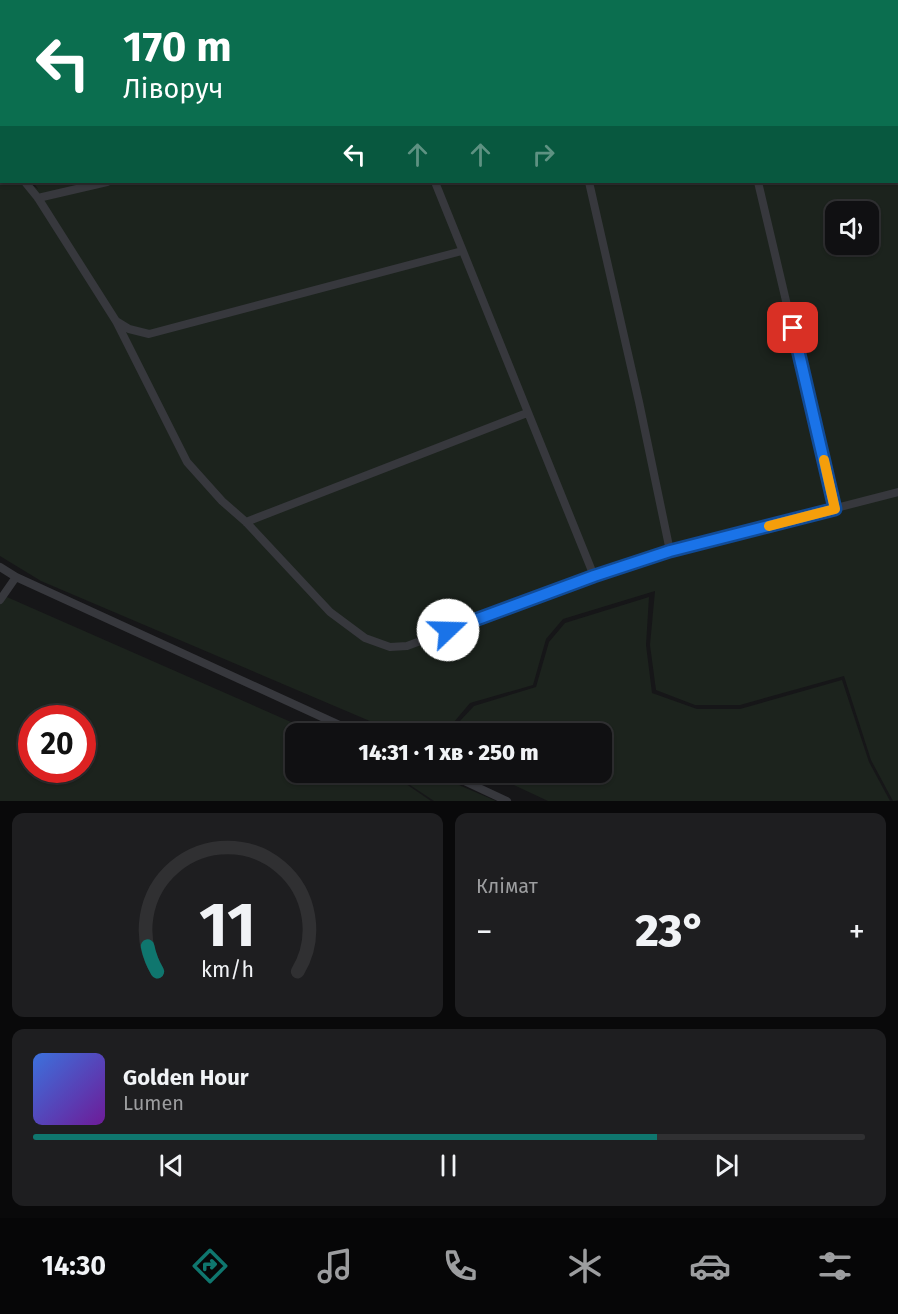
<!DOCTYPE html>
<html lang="uk">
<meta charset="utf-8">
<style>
body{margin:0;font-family:"Fira Sans",sans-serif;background:#1e1e20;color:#f1f3f6;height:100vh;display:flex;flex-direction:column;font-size:22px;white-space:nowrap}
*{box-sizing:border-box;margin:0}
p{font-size:20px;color:#9c9d9f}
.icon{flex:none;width:33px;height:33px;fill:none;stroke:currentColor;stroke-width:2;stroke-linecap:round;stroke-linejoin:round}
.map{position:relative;height:801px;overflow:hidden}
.details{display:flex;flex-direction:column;gap:12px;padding:12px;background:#09090a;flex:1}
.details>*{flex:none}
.banner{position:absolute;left:0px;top:0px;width:898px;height:183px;box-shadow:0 2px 4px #0004,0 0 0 2px #303032;background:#0b6e4f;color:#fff;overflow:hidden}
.fabs{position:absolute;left:825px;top:201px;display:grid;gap:12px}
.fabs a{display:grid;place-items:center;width:54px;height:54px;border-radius:12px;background:#101012;box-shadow:0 2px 4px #0004,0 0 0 2px #303032;font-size:30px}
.speed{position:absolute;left:18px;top:705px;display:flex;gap:12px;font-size:30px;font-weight:700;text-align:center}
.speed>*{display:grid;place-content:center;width:78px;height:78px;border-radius:50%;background:#101012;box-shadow:0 2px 4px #0004,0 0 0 2px #303032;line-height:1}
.speed .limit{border:9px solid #d22;background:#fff;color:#111}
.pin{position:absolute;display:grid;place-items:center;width:51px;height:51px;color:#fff;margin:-26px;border-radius:12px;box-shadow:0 3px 9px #0006}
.me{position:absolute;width:66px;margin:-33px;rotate:69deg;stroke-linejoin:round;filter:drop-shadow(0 0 4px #0008)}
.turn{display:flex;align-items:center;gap:21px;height:126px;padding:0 24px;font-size:27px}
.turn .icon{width:78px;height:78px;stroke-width:2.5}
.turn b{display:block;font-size:42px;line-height:51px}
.lanes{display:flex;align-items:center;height:57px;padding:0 24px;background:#0003;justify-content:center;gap:30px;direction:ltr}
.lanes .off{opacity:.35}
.big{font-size:45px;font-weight:800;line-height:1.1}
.details .card{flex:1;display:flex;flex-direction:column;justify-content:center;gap:9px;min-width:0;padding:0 21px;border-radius:12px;background:#1e1e20}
.details .dial{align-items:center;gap:0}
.dial svg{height:156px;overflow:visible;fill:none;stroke:#303032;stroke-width:7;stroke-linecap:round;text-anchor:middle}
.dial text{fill:#f1f3f6;stroke:none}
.song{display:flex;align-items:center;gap:18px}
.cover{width:72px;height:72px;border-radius:9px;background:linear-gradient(135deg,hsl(220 70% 55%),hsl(280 70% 35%))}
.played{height:6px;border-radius:3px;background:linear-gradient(90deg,#0f766e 75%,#303032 75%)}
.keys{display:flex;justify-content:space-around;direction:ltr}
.heat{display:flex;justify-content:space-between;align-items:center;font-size:33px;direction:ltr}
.details .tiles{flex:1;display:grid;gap:12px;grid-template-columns:1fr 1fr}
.card:last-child{grid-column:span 2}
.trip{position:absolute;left:285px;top:723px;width:327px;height:60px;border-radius:12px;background:#101012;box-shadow:0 2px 4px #0004,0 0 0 2px #303032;font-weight:800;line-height:60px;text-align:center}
.tabs{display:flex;height:96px;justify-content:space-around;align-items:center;background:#060607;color:#9c9d9f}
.tabs .icon{width:42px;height:42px}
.tabs .current{color:#0f766e}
.tabs b{font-size:27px;color:#f1f3f6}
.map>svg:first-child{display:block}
.green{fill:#1c231d;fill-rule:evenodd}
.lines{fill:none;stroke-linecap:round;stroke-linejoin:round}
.river{stroke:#2c353c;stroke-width:30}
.path{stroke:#3d3f44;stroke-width:3;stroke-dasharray:3 4.5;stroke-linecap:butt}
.service{stroke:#37383d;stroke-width:8}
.route-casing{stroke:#114b97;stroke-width:15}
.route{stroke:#1a73e8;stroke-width:10}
.slow{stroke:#f59e0b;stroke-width:10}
</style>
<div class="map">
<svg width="898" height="801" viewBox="0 0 898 801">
<rect width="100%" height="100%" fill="#161618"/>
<path class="green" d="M 216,0 L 898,0 L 898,800 L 893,801 L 871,760 L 844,676 L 740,705 L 695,705 L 656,690 L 650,645 L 655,591 L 563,619 L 546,639 L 533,685 L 470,703 L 454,722 L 460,721 L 474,706 L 536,687 L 549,642 L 565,623 L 649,597 L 646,645 L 652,693 L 697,709 L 740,709 L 842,680 L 869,762 L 890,801 L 548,801 L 488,773 L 602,772 L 602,734 L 398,733 L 41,581 L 0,556 L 0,160 L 2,182 L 28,182 L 38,189 L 33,182 L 897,182 L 897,2 L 212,1 ZM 836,212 L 868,212 L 868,244 L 836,244 Z
M 0,594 L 316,733 L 296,734 L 296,772 L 390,773 L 431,801 L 0,801 ZM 32,718 L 82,718 L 82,770 L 32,770 Z
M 392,773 L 431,773 L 496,801 L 434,801 Z"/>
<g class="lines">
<path class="river" d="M 138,2 L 142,0"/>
<path class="path" d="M 27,2 L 31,0
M 0,18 L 2,18
M 2,35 L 2,36"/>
<path class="service" d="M 368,0 L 368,2
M 547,0 L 547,2
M 715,0 L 715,2
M 876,0 L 876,2
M 196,2 L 200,0
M 0,91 L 2,89
M 897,99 L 898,103
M 0,153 L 2,154
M 25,182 L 38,198 L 116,321 L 187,462 L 222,501 L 246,522 L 330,612 L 365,638 L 390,647 L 407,646 L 594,576 L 670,551 L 898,492
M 435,182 L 594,576
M 589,182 L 639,402 L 670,551
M 758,182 L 835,509
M 38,198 L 107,182
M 116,321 L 129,329 L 149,334 L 462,251
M 246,522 L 527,413
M 0,567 L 16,577 L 359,734
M 0,600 L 16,577
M 445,772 L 507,801"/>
</g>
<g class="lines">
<defs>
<path id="route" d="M 448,630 L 594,576 L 670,551 L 835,509 L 793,328"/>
</defs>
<use href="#route" class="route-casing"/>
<use href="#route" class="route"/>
<path class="slow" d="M 769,526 L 835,509 L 824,460"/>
</g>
</svg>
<div class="fabs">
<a><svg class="icon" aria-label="sound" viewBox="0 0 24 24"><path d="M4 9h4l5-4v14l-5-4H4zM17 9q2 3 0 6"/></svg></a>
</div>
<div class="speed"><div class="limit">20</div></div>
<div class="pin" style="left:793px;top:328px;background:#d93025"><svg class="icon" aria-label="arrive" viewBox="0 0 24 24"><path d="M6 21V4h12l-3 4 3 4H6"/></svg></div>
<svg class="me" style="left:448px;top:630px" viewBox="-20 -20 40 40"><circle r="19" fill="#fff"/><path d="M0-13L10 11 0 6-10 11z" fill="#1a73e8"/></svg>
<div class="trip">14:31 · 1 хв · 250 m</div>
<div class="banner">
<div class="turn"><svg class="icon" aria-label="left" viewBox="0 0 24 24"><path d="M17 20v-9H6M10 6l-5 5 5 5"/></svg><div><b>170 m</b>Ліворуч</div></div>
<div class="lanes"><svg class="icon" aria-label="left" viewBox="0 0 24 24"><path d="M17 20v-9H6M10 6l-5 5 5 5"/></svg><svg class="icon off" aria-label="ahead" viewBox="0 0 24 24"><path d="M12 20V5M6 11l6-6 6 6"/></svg><svg class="icon off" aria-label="ahead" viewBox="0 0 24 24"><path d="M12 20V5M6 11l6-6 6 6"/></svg><svg class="icon off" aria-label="right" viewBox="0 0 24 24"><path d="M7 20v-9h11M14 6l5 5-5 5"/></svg></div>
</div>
</div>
<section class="details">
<div class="tiles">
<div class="card dial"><svg viewBox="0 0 100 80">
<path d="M14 69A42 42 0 1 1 86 69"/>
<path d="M14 69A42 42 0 0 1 9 56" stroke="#0f766e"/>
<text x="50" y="56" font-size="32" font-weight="700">11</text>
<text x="50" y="72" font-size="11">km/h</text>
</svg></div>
<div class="card"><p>Клімат</p>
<div class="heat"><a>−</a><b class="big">23°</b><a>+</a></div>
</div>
<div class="card">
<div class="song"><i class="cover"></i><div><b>Golden Hour</b><p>Lumen</p></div></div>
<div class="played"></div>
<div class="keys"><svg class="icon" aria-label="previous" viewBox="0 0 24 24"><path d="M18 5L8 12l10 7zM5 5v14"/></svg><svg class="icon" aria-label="pause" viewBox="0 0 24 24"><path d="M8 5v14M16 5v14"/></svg><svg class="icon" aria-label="next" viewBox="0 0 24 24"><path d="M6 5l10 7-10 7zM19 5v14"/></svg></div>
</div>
</div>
</section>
<nav class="tabs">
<b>14:30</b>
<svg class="icon current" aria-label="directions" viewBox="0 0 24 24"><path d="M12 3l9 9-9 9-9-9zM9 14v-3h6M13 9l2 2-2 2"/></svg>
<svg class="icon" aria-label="music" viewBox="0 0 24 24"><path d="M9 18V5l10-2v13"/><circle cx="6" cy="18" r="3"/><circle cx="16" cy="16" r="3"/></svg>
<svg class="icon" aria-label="phone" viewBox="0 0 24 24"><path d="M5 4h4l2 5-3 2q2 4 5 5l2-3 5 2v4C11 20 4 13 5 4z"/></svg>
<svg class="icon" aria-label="climate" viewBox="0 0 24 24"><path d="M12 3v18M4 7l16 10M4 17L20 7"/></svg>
<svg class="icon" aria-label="car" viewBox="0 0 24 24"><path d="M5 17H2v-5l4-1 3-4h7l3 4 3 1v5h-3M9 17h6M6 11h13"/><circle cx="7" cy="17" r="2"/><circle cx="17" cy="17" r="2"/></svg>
<svg class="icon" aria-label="filters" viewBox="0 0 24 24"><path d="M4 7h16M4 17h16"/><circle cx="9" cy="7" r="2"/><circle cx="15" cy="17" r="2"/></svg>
</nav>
